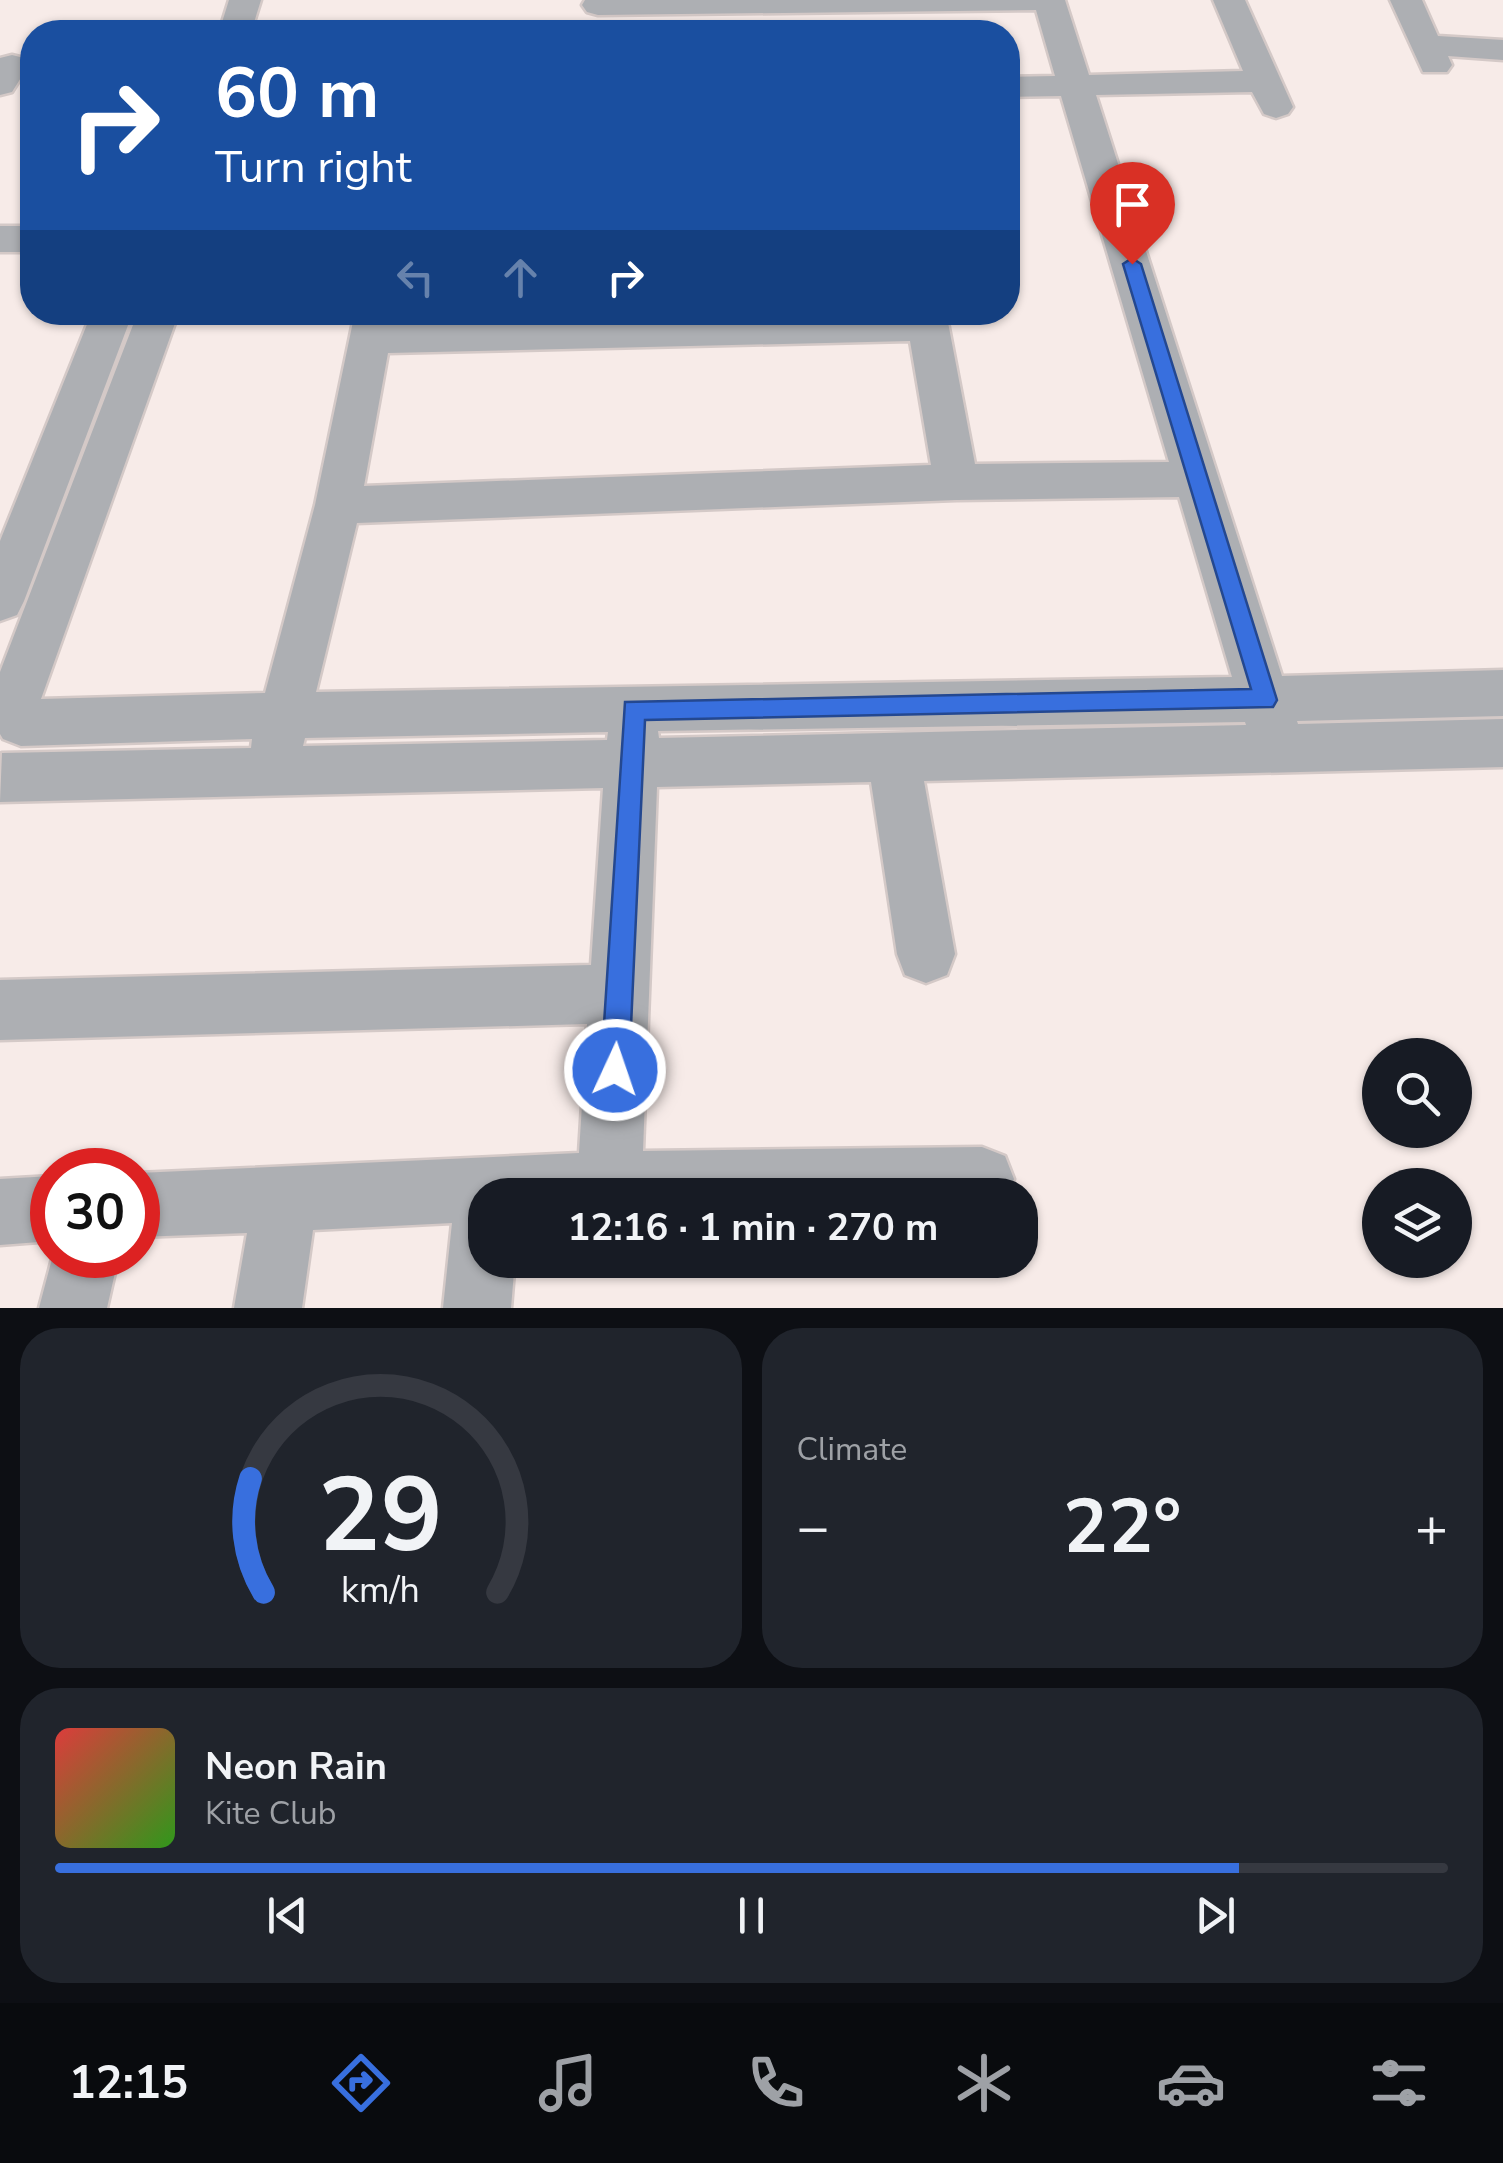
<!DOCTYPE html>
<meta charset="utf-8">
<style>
body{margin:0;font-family:"Nunito Sans",sans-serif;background:#20242c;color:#f1f3f6;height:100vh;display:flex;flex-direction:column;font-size:38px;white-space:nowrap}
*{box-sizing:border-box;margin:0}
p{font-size:32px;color:#9ea1a6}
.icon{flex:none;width:55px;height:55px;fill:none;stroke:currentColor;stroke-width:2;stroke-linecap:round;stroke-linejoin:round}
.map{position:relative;height:1308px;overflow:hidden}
.side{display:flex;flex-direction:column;gap:20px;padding:20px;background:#0d0f14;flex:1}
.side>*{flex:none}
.top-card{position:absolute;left:20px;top:20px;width:1000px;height:305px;border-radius:40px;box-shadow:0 2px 8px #0004;background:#1a4fa0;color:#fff;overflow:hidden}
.buttons{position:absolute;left:1362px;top:1038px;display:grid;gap:20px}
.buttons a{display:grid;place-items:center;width:110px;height:110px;border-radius:50%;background:#171b24;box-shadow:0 2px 8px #0004;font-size:50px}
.speed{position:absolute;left:30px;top:1148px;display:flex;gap:20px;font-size:50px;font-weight:700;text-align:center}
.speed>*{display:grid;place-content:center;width:130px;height:130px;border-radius:50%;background:#171b24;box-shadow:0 2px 8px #0004;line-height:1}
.speed .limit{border:15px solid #d22;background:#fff;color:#111}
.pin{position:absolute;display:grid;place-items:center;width:85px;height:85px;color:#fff;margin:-102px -42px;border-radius:50% 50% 50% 0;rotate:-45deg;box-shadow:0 0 10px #0007}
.pin .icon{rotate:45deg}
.me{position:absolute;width:110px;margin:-55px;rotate:3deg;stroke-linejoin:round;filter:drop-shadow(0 0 8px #0008)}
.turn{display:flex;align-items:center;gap:35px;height:210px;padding:0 30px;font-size:45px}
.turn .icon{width:130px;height:130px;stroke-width:2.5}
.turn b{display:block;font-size:70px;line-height:85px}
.lanes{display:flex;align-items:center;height:95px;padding:0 30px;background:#0003;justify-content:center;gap:50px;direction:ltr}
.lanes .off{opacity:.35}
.big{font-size:75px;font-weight:700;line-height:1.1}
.side .card{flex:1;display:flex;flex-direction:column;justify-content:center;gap:15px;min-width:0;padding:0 35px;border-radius:40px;background:#20242c}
.side .dial{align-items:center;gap:0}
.dial svg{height:260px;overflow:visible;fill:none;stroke:#363941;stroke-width:7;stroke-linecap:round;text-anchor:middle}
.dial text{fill:#f1f3f6;stroke:none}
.song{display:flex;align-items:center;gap:30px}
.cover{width:120px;height:120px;border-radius:15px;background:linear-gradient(135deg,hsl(0 70% 55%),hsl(110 70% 35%))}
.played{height:10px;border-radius:5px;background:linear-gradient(90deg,#386fde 85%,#363941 85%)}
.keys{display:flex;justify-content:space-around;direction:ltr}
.heat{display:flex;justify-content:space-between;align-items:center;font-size:55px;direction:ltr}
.side .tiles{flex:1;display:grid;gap:20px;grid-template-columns:1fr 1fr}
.card:last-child{grid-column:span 2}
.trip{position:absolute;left:468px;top:1178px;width:570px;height:100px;border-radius:40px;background:#171b24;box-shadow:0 2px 8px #0004;font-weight:700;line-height:100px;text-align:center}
.tab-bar{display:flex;height:160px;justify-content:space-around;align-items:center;background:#090b0e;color:#9ea1a6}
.tab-bar .icon{width:70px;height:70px}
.tab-bar .on{color:#386fde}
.tab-bar b{font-size:45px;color:#f1f3f6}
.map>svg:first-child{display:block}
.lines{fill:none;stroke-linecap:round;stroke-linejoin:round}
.minor-casing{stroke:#d4c9c7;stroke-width:5}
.minor{fill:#adafb3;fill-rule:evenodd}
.route{fill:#386fde;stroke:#244890;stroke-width:2.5}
</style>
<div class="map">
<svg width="1503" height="1308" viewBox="0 0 1503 1308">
<rect width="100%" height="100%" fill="#f7ebe8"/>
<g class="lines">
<defs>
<path id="minor" d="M 229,0 L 261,0 L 251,32 L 219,32 Z
M 585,0 L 1065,0 L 1089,75 L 1243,71 L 1213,0 L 1245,0 L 1293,107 L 1288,114 L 1276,118 L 1264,114 L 1252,92 L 1096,95 L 1282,676 L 1503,670 L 1503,716 L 1297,721 L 1298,724 L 1503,719 L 1503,767 L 924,781 L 955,954 L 947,975 L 926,983 L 905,975 L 897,954 L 871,782 L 657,787 L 643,1151 L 982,1147 L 1005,1156 L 1014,1179 L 1008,1195 L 485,1195 L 485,1260 L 515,1260 L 511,1308 L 443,1308 L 452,1223 L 313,1230 L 302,1308 L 234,1308 L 247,1233 L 138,1237 L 138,1173 L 579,1153 L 587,1024 L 0,1040 L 0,980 L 591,965 L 603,788 L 0,802 L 2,753 L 251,748 L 252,739 L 21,746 L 3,739 L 0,734 L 0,672 L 138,312 L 179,312 L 41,699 L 265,693 L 315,505 L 355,312 L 395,312 L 393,324 L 946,312 L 975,464 L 1169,462 L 1061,96 L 1008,97 L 1008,77 L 1055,76 L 1036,10 L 598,15 L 587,12 L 582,5 ZM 910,341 L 931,465 L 364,486 L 388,353 ZM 1179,497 L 1232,677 L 316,692 L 357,523 L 956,500 ZM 1245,722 L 1246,725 L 659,738 L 658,731 ZM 608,732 L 607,740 L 303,746 L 305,738 Z
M 1390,0 L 1422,0 L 1438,36 L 1503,40 L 1503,60 L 1448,56 L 1452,65 L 1447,72 L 1423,72 Z
M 12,55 L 24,58 L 29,65 L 12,92 L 0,95 L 0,58 Z
M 0,226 L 32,226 L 32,252 L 0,252 Z
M 92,312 L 133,312 L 24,601 L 17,615 L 0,621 L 0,541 Z
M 52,1176 L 52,1241 L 0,1245 L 0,1179 Z
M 53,1255 L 119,1255 L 107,1308 L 39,1308 Z"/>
</defs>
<use href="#minor" class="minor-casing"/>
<use href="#minor" class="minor"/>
</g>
<path class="route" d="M 1132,258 L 1141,264 L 1277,700 L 1273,707 L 645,720 L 629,1070 L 625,1080 L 615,1084 L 605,1080 L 601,1070 L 625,702 L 1251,689 L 1123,264 Z"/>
</svg>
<div class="buttons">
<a><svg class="icon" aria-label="search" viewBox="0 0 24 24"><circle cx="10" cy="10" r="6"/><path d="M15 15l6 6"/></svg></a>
<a><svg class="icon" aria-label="layers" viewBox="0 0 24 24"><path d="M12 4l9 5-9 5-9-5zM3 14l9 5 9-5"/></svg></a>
</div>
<div class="speed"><div class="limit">30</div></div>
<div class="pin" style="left:1132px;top:264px;background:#d93025"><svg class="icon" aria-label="arrive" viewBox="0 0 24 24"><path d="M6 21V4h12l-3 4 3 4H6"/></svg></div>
<svg class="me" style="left:615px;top:1070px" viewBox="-20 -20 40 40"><circle r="17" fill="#386fde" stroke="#fff" stroke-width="3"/><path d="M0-11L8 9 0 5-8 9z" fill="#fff"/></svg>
<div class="trip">12:16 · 1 min · 270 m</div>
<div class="top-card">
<div class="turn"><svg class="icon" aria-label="right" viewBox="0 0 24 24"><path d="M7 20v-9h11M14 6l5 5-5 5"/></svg><div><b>60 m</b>Turn right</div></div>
<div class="lanes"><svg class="icon off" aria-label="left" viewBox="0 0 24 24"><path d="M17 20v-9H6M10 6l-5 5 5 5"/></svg><svg class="icon off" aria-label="ahead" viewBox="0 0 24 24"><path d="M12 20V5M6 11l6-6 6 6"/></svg><svg class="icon" aria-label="right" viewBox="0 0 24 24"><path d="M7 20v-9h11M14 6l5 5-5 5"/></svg></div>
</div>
</div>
<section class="side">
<div class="tiles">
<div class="card dial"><svg viewBox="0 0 100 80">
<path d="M14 69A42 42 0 1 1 86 69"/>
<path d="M14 69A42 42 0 0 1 10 34" stroke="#386fde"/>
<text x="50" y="56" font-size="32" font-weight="700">29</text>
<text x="50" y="72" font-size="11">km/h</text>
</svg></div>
<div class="card"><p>Climate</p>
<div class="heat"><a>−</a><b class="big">22°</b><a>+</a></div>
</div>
<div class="card">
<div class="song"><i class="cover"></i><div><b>Neon Rain</b><p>Kite Club</p></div></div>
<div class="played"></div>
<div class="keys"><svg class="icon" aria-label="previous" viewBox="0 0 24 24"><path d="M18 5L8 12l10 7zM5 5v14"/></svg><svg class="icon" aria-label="pause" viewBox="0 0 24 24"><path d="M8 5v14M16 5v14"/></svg><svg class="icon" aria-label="next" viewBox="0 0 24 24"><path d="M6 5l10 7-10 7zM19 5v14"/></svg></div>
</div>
</div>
</section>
<nav class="tab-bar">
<b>12:15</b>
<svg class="icon on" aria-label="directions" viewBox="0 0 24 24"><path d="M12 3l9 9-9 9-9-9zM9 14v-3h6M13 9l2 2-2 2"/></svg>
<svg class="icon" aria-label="music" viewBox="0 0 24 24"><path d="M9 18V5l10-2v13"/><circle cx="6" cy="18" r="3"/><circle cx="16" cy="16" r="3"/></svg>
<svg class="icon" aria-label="phone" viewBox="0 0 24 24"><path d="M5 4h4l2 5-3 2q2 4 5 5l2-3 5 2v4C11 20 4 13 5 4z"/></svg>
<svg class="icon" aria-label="climate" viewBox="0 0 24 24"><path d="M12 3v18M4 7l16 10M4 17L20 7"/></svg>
<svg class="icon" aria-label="car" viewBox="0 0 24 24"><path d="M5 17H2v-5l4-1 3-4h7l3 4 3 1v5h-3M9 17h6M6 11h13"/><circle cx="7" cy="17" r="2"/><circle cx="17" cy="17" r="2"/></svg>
<svg class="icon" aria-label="filters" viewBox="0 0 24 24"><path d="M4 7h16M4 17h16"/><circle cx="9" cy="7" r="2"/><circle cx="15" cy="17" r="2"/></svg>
</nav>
